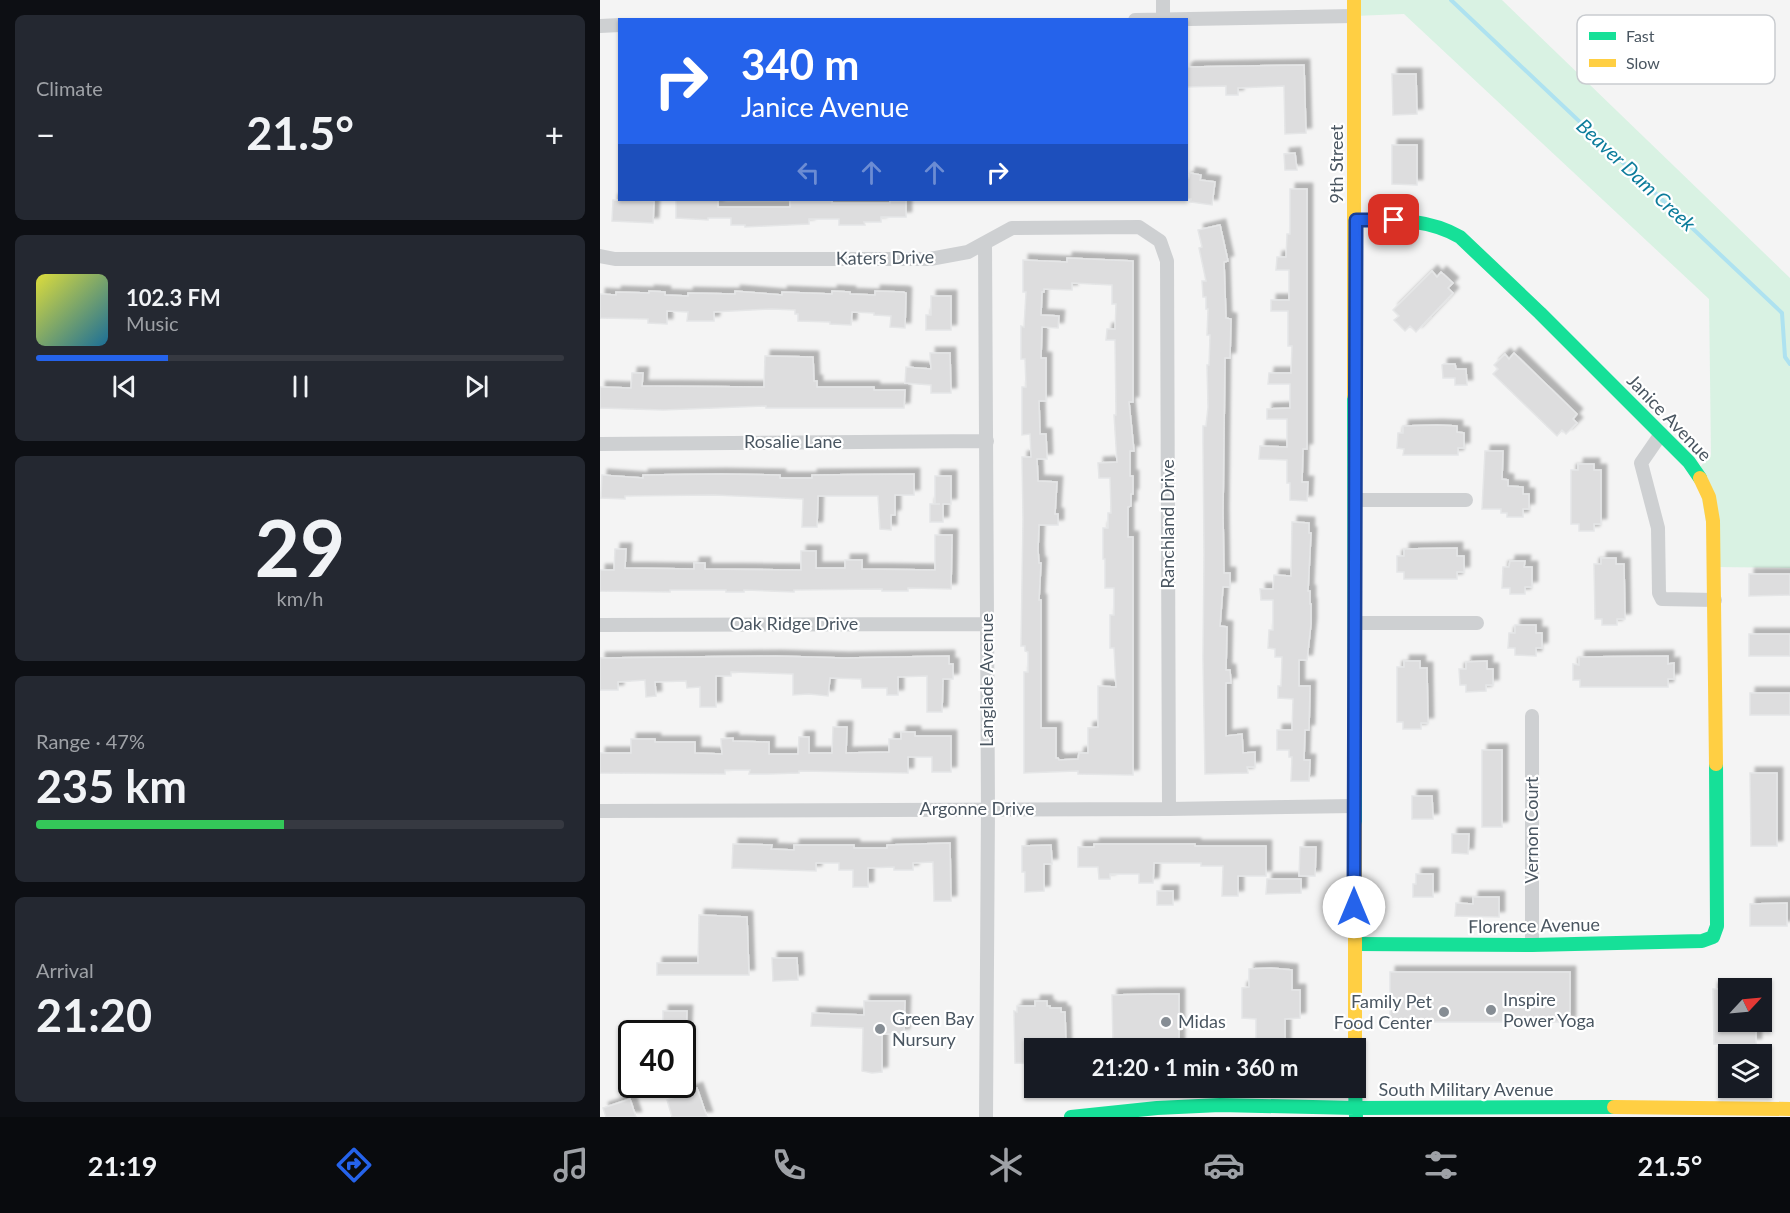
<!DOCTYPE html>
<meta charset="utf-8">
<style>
body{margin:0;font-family:Lato,sans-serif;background:#242831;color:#f1f3f6;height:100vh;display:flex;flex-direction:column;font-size:22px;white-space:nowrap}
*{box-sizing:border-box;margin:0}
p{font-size:20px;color:#9ea1a6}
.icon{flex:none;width:33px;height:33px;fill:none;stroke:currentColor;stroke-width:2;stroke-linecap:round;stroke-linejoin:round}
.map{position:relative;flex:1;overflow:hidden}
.drawer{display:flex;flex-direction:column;gap:15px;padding:15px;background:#0d0f14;width:600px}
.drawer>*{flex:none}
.banner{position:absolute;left:18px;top:18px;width:570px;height:183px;border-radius:0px;box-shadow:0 2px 4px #0004;background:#2563eb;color:#fff;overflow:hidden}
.needle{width:39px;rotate:64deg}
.buttons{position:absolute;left:1118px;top:978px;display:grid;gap:12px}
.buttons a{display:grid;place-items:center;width:54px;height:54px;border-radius:0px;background:#171b24;box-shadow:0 2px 4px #0004;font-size:30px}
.speed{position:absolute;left:18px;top:1020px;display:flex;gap:12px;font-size:30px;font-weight:700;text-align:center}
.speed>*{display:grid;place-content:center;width:78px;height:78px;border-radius:50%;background:#171b24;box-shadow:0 2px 4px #0004;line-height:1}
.speed .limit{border:3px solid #111;border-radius:9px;background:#fff;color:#111}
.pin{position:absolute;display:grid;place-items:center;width:51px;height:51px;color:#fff;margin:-26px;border-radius:12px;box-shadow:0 3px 9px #0006}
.me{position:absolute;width:66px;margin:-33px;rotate:0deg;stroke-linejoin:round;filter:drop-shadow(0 0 4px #0008)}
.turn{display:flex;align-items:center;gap:21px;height:126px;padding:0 24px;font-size:27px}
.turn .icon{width:78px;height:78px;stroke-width:2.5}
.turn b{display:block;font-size:42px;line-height:51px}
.lanes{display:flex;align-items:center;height:57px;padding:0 24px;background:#0003;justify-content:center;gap:30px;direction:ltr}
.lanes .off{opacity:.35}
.big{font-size:45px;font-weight:700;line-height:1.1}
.drawer .tile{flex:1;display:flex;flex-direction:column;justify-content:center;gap:9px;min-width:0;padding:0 21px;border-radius:9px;background:#242831}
.drawer .dial{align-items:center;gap:0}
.dial b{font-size:78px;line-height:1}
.song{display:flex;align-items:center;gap:18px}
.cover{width:72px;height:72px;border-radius:9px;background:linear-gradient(135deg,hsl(60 70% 55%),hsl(200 70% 35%))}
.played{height:6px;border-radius:3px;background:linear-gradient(90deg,#2563eb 25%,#363941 25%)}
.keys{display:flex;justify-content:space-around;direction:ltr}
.heat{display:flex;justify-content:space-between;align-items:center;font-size:33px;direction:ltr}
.charge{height:9px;border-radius:4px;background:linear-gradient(90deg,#34c759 47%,#363941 0)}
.trip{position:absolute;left:424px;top:1038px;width:342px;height:60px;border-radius:0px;background:#171b24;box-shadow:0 2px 4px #0004;font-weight:700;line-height:60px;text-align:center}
.menu{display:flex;height:96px;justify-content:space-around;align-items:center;background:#090b0e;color:#9ea1a6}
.menu .icon{width:42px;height:42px}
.menu .active{color:#2563eb}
.menu b{font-size:27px;color:#f1f3f6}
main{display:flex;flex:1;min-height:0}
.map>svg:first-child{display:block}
.green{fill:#d9f2e3}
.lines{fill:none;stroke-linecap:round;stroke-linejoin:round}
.stream{stroke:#aee2f0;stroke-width:4}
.building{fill:#ddddde;stroke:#e5e6e7;stroke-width:1.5;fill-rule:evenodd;filter:url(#shadow)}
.street{stroke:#ced0d2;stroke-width:14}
.fast{stroke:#16e098;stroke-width:14}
.slow{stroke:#ffcf43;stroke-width:14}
.route-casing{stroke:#184099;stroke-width:15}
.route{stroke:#2563eb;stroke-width:10}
.poi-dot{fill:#868d94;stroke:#fff;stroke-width:2}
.labels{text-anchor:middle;stroke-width:4.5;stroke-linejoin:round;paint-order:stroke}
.street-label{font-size:18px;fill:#4a5661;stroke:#fff}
.poi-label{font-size:18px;fill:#4a5661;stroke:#fff;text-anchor:start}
.water-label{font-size:20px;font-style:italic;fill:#0c7c9b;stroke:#fff}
.key{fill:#fff;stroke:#c9ccd0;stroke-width:1.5}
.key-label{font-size:16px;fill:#4a5661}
</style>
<main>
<section class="drawer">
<div class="tile"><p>Climate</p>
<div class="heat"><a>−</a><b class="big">21.5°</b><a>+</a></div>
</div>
<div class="tile">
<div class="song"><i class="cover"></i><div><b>102.3 FM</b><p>Music</p></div></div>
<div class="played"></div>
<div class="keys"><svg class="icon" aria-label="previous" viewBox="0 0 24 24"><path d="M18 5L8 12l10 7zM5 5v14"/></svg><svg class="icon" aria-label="pause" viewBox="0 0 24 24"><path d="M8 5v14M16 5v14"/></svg><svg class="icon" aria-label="next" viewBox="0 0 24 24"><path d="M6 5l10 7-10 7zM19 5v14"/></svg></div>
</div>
<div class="tile dial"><b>29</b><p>km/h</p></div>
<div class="tile"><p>Range · 47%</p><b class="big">235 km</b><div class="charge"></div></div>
<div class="tile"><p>Arrival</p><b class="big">21:20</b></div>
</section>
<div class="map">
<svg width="1190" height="1117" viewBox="0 0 1190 1117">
<defs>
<filter id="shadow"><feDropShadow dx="5.5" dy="-5.5" stdDeviation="1.5" flood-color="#0004"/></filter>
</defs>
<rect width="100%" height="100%" fill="#f4f4f4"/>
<path class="green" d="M 754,0 L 902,0 L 1190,278 L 1190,568 L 1114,567 L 1097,471 L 1111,454 L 1109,299 L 804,14 L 754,16 Z"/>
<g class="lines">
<path class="stream" d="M 851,0 L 1182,313 L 1185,357 L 1190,364"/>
</g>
<path class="building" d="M 704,65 L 706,133 L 685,134 L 684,86 L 638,88 L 638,95 L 626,95 L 626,86 L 586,87 L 586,69 L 589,67 Z
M 792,74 L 816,74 L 817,114 L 793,115 Z
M 792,145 L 817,145 L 817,185 L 792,184 Z
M 695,153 L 697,170 L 685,170 L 684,154 Z
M 590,173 L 601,175 L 600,180 L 615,182 L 612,205 L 590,202 L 591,199 L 586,198 L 586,178 L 589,178 Z
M 690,189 L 707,189 L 707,449 L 703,449 L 702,482 L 708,482 L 707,501 L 690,500 L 690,483 L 687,483 L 687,460 L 659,459 L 660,446 L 687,447 L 687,419 L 667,419 L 667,409 L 690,408 L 690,384 L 668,384 L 669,373 L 691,373 L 692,346 L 688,346 L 688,311 L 671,311 L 671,300 L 689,300 L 689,270 L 676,270 L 677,257 L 686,257 L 687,234 L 690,234 Z
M 13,200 L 54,201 L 53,223 L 12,221 Z
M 76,200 L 118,200 L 118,207 L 190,207 L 190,200 L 232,200 L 232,203 L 290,203 L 290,200 L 306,200 L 306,217 L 281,217 L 281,222 L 264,222 L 265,225 L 239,225 L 239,219 L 209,219 L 209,224 L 145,227 L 145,225 L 131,225 L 131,218 L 108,218 L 108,220 L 76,218 Z
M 620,225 L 628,261 L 624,262 L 626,318 L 631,319 L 630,358 L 625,358 L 623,513 L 624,573 L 630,573 L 630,587 L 623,587 L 620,626 L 627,627 L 626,670 L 630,670 L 631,683 L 626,683 L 626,736 L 642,734 L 643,753 L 655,752 L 655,767 L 647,767 L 648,773 L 605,774 L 603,658 L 604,555 L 603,442 L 603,426 L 606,426 L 608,407 L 607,365 L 609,365 L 610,335 L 607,335 L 608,309 L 606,309 L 606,297 L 603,297 L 602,281 L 606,281 L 599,248 L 602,247 L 598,230 Z
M 467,258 L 533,261 L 533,402 L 529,402 L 534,451 L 530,451 L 530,476 L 533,476 L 533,494 L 531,494 L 531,506 L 528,507 L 528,537 L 533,537 L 533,775 L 478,774 L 478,771 L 424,773 L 424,672 L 428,672 L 428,652 L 425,651 L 425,646 L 421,646 L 423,519 L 422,457 L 431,457 L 430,434 L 422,435 L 422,387 L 426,387 L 425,359 L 421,359 L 421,326 L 424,327 L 426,292 L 423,292 L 423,260 L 467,262 ZM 472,283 L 512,285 L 512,304 L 516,304 L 515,329 L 507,329 L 506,340 L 515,340 L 516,415 L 514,415 L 517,462 L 498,463 L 499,478 L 510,478 L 511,513 L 508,513 L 508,528 L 503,528 L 503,559 L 505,559 L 505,588 L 514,588 L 514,615 L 510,615 L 510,648 L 514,648 L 516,687 L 498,686 L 498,727 L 488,728 L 488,753 L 479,753 L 478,759 L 459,760 L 458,758 L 456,758 L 456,728 L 441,728 L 441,600 L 439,600 L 441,563 L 439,563 L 438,550 L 439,525 L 458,525 L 458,514 L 455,514 L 457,482 L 438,481 L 437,459 L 447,459 L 446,434 L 440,434 L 439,401 L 446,401 L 446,358 L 441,358 L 442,327 L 458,328 L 459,316 L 441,315 L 442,292 L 444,292 L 444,289 L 472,290 Z
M 832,271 L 837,277 L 841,272 L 853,283 L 848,288 L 853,293 L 816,332 L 810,326 L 805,331 L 794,320 L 799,316 L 793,310 Z
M 49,291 L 65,292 L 65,295 L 88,296 L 88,293 L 135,294 L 135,291 L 182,295 L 182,292 L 232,294 L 232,291 L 250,292 L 250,294 L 275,295 L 275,291 L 303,292 L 306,293 L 305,328 L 290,327 L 291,316 L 274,315 L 274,313 L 252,312 L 251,325 L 230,324 L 230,322 L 198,321 L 198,314 L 195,314 L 195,310 L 171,309 L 114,312 L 114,321 L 87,321 L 88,312 L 67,311 L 67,324 L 48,323 L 48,319 L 0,318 L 0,294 L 16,295 L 16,292 L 49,293 Z
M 331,296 L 351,296 L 351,330 L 326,330 L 326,315 L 331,315 Z
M 330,353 L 350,353 L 351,393 L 331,393 L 331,385 L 305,383 L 306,367 L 331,369 Z
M 914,353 L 977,414 L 973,419 L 977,423 L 966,434 L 962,430 L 957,436 L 893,374 L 898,369 L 894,365 L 905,354 L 909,359 Z
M 165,356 L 213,357 L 214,381 L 217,381 L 217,387 L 274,387 L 274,390 L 305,390 L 304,408 L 166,408 L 166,406 L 63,410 L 0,408 L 0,387 L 31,388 L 32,373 L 43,373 L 42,386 L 164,387 Z
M 844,364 L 855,364 L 856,369 L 866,369 L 867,385 L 855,385 L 855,378 L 843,378 L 842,365 Z
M 837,425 L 857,426 L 857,432 L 864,433 L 864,448 L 858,448 L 858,455 L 803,455 L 804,449 L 797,448 L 798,433 L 803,433 L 803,426 Z
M 885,451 L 903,451 L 902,479 L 908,480 L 908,486 L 923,487 L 923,494 L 929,494 L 929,509 L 923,509 L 923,517 L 907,517 L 907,513 L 901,513 L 901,509 L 882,509 Z
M 978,464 L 994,464 L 994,470 L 1001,470 L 1001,524 L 994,524 L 994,531 L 979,531 L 979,524 L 971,524 L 971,470 L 978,470 Z
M 121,474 L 180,475 L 180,478 L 212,478 L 212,475 L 314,474 L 314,495 L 295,495 L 295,515 L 291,515 L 291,530 L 280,529 L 278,496 L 218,496 L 217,527 L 202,527 L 203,499 L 114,495 L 25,496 L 25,499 L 1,498 L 2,475 L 43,478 L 43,475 Z
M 335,476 L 351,476 L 351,504 L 343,504 L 343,522 L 330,522 L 330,504 L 340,504 L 335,504 Z
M 692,522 L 709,523 L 709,533 L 711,533 L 708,591 L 710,591 L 710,604 L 711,604 L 711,624 L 707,660 L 699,660 L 699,686 L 710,686 L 709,730 L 705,730 L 704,760 L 710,760 L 709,781 L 691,781 L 692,757 L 689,757 L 689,750 L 677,750 L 677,730 L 692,730 L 693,699 L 678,698 L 678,686 L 681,686 L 682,657 L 675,657 L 675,649 L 668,648 L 669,630 L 673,630 L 673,600 L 661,600 L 660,589 L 673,589 L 674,575 L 691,576 Z
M 335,535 L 352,535 L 351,589 L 308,588 L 308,591 L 282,591 L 282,589 L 194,590 L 194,592 L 144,590 L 144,592 L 126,592 L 126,590 L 70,590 L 70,592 L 0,591 L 0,570 L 14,570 L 15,549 L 26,549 L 25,568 L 94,569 L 94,563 L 105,563 L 105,569 L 201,570 L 201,551 L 216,551 L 216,568 L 245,568 L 245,560 L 262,560 L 262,569 L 335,570 Z
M 857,548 L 857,556 L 864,556 L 864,572 L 857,572 L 857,579 L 804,579 L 804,572 L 797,572 L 797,556 L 804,556 L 804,549 Z
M 1001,558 L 1016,558 L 1016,564 L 1024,564 L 1025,619 L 1017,619 L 1017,625 L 1002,625 L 1002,619 L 995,619 L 994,564 L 1001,564 Z
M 910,561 L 925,561 L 924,567 L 932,567 L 932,587 L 925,587 L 925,594 L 910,594 L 910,588 L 902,588 L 903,567 L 909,567 Z
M 1149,574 L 1190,574 L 1190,595 L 1149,596 Z
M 915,625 L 936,625 L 936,633 L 942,633 L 942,648 L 936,648 L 936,656 L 915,655 L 915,648 L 908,648 L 909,633 L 915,633 Z
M 1149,634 L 1190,634 L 1190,656 L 1149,656 Z
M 176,656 L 244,658 L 349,656 L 349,664 L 353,664 L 353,679 L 343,679 L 342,712 L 327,712 L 327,676 L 298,677 L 298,695 L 287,695 L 287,688 L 262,688 L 261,679 L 230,678 L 228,696 L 209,694 L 193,695 L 193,674 L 131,672 L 131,676 L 116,676 L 116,707 L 100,707 L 100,687 L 87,688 L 86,681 L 55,682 L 56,696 L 46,697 L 45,680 L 18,682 L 18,690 L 0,690 L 0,658 Z
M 1068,656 L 1068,664 L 1074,663 L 1074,679 L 1068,679 L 1068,687 L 980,687 L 980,680 L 973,680 L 973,664 L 979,665 L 979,657 Z
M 804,661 L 820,661 L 820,668 L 827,668 L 828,723 L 821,723 L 821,729 L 803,729 L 803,722 L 797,722 L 797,667 L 804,667 Z
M 887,661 L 887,669 L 893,669 L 893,685 L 886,685 L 886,691 L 866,692 L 866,685 L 860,685 L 859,669 L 866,669 L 866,662 Z
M 1150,693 L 1190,693 L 1190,715 L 1150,715 Z
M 233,727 L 247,727 L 246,753 L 289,752 L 289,739 L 301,739 L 301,732 L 315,732 L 315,736 L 351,736 L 351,772 L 332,772 L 332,757 L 308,757 L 308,773 L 199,771 L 199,773 L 168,774 L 149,774 L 150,770 L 125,770 L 125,774 L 0,773 L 0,753 L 31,753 L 31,739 L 55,739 L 55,742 L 95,742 L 95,753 L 122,754 L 121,739 L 133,738 L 133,741 L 169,742 L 169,754 L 198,754 L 199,737 L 209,737 L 209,753 L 232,753 Z
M 882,750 L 902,750 L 902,827 L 882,827 Z
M 1150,773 L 1177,773 L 1177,846 L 1151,846 Z
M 812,796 L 832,796 L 833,819 L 812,819 Z
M 852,834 L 869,834 L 868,854 L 852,853 Z
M 350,843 L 351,901 L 334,901 L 333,862 L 313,863 L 313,870 L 294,870 L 294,867 L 268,868 L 268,887 L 253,887 L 253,870 L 239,870 L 239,863 L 216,863 L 216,871 L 132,868 L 133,844 L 172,845 L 171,849 L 194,850 L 194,845 L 254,845 L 254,848 L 287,848 L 287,845 Z
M 494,844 L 595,844 L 595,846 L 666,846 L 666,876 L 638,876 L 638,896 L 622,896 L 623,866 L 601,866 L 601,863 L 554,863 L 553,883 L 539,883 L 539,874 L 510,874 L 510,879 L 499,879 L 498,867 L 478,867 L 478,847 L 494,847 Z
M 451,845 L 452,864 L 444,864 L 444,891 L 425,892 L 425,872 L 422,872 L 422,846 Z
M 700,847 L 716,847 L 715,876 L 699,876 Z
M 816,874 L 833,874 L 833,897 L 813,897 L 813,884 L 816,884 Z
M 667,879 L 701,879 L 701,893 L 666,894 Z
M 557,891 L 573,891 L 573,905 L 557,905 Z
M 873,897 L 899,897 L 899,917 L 855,916 L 856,903 L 873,904 Z
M 1187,903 L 1187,926 L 1150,926 L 1150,904 Z
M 99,915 L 147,917 L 149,975 L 57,975 L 57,963 L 98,963 Z
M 172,958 L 197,958 L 198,980 L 173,981 Z
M 671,968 L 692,970 L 692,990 L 700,990 L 700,1018 L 685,1019 L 685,1048 L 656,1048 L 656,1019 L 642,1018 L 642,988 L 649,987 L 649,969 Z
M 790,972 L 970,972 L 970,1022 L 790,1022 Z
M 1113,989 L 1128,989 L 1128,1022 L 1156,1022 L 1156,1044 L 1114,1044 Z
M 553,994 L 579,994 L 579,1048 L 513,1048 L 512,995 Z
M 264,1001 L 305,1001 L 304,1034 L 282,1034 L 282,1072 L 272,1073 L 262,1071 L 263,1028 L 211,1026 L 212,1013 L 264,1015 Z
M 435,1001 L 447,1001 L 447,1006 L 450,1006 L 450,1008 L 461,1008 L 461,1012 L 465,1012 L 466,1048 L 435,1048 L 435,1064 L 415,1063 L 414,1011 L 417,1012 L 417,1006 L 435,1006 Z
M 63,1011 L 87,1011 L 86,1034 L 63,1034 Z
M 97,1088 L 107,1117 L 72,1117 L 67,1100 Z
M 30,1099 L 36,1117 L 6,1117 L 3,1108 Z"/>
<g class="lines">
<path class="street" d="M 563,0 L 563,19
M 535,20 L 754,16
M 0,26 L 20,25
M 385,244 L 388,809 L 386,1117
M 0,256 L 15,259 L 330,259 L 368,252 L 412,228 L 539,227 L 560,241 L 567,261 L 569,809
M 1061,434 L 1041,463 L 1058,528 L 1059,593 L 1062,599 L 1115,600
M 0,444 L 387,441
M 755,500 L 866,500
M 756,623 L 877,623
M 0,625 L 387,624
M 932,716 L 932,945
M 0,811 L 569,809 L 754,806"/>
<path class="fast" d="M 756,220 C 793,220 827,218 860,237 L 940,313 L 1089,462 L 1100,478
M 754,395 L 755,825
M 755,944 L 932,945 L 1102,941 L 1113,937 L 1117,926 L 1116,764
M 755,1088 L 756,1117
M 471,1117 L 557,1108 L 620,1105 L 755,1108 L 1014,1107"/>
<path class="slow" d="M 754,0 L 754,395
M 1100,478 L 1109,497 L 1113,521 L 1116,764
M 755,825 L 755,1048
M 1014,1107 L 1190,1109"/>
</g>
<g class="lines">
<defs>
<path id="route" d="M 754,907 L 756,220 L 794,220"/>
</defs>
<use href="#route" class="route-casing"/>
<use href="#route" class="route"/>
</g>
<g class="poi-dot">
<circle cx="891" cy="1010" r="6"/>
<circle cx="844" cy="1012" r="6"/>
<circle cx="566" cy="1022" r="6"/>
<circle cx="280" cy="1029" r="6"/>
</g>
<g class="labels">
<g class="street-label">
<text transform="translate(737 164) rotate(-90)" y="6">9th Street</text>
<text transform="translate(285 258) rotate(-1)" y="6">Katers Drive</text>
<text transform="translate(1069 418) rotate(46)" y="6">Janice Avenue</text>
<text x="193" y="448">Rosalie Lane</text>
<text transform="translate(568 524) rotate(-90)" y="6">Ranchland Drive</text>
<text x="194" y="630">Oak Ridge Drive</text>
<text transform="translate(387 680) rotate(-90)" y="6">Langlade Avenue</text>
<text x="377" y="815">Argonne Drive</text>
<text transform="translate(932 830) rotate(-90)" y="6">Vernon Court</text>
<text transform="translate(934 926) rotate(-1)" y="6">Florence Avenue</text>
<text x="866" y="1096">South Military Avenue</text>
</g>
<g class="poi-label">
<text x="903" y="1006">Inspire<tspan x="903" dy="21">Power Yoga</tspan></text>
<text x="832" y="1008" text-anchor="end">Family Pet<tspan x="832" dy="21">Food Center</tspan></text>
<text x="292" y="1025">Green Bay<tspan x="292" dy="21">Nursury</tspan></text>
<text x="578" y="1028">Midas</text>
</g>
<g class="water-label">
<text transform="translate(1036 175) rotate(43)" y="7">Beaver Dam Creek</text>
</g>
</g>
<rect x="977" y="15" width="198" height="69" rx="9" class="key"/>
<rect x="989" y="32" width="27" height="8" fill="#16e098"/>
<rect x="989" y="59" width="27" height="8" fill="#ffcf43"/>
<g class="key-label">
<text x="1026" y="42">Fast</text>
<text x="1026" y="69">Slow</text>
</g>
</svg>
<div class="buttons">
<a><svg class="needle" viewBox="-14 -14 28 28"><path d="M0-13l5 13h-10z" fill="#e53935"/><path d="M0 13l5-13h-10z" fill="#9ea1a6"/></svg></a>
<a><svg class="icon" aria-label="layers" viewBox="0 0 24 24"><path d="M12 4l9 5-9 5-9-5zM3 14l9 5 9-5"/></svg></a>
</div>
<div class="speed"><div class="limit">40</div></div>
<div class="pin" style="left:794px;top:220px;background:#d93025"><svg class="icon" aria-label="arrive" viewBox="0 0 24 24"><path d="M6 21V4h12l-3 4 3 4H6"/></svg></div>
<svg class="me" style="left:754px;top:907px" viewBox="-20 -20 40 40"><circle r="19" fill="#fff"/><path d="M0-13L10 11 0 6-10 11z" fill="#2563eb"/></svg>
<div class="trip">21:20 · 1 min · 360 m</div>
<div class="banner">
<div class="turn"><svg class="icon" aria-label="right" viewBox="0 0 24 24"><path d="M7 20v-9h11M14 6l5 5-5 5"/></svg><div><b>340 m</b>Janice Avenue</div></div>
<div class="lanes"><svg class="icon off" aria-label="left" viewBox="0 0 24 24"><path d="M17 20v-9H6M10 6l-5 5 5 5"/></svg><svg class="icon off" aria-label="ahead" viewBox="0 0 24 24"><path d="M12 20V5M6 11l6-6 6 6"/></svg><svg class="icon off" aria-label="ahead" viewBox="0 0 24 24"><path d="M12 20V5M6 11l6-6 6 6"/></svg><svg class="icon" aria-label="right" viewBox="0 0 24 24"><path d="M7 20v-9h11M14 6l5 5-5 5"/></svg></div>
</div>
</div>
</main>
<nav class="menu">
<b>21:19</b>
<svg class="icon active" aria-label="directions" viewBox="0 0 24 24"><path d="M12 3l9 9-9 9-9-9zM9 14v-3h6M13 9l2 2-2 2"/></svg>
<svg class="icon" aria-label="music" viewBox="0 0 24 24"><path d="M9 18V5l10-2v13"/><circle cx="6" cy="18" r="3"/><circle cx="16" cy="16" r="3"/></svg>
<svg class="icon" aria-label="phone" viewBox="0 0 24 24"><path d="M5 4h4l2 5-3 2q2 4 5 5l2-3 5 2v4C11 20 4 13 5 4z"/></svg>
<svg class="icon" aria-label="climate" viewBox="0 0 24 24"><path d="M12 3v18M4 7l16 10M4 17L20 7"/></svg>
<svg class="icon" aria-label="car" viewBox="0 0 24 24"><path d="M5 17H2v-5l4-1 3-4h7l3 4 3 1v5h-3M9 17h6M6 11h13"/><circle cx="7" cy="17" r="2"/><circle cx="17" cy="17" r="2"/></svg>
<svg class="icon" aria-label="filters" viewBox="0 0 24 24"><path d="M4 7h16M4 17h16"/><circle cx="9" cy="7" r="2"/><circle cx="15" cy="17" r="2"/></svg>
<b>21.5°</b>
</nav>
